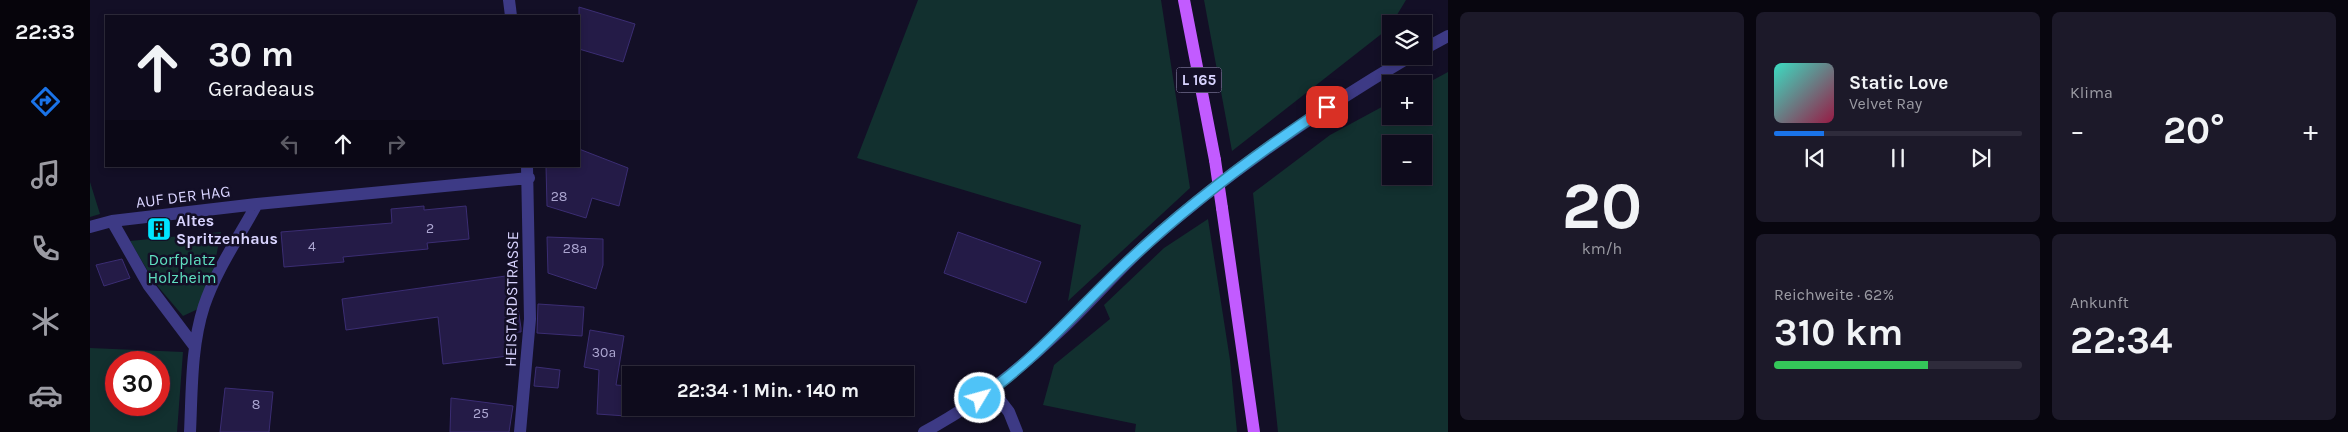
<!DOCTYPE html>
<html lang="de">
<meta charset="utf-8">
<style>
body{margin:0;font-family:Karla,sans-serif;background:#1c1929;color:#f1f3f6;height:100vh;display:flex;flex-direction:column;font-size:19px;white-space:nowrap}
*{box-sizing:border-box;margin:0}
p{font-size:16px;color:#9b9ba3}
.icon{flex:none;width:28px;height:28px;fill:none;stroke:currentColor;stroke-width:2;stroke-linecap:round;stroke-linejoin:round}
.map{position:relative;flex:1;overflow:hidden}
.side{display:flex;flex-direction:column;gap:12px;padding:12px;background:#08060f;width:900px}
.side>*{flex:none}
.top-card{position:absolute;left:15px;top:15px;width:475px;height:152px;border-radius:0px;box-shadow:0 2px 8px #0003,0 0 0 1px #2e2b3b;background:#0e0b1c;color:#f1f3f6;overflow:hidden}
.controls{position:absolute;left:1292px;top:15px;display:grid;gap:10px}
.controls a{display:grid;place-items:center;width:50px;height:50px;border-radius:0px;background:#0e0b1c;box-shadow:0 2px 8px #0003,0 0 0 1px #2e2b3b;font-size:25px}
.speed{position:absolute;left:15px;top:351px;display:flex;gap:10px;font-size:25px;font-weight:700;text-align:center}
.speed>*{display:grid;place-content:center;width:65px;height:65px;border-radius:50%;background:#0e0b1c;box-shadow:0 2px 8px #0003,0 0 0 1px #2e2b3b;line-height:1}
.speed .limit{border:8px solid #d22;background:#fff;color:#111}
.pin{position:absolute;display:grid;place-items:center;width:42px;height:42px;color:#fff;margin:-21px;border-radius:10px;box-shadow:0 2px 8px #0006}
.me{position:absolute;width:55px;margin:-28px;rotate:53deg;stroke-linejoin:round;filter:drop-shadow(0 0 4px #0008)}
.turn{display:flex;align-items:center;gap:18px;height:105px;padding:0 20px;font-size:22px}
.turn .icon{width:65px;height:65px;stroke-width:2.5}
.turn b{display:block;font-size:35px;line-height:42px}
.lanes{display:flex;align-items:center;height:48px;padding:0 20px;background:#0003;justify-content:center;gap:25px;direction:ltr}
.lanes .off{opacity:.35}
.big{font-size:38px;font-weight:700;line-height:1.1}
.side .card{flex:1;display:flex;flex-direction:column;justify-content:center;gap:8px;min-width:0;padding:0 18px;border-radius:8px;background:#1c1929}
.side .dial{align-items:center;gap:0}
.dial b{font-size:65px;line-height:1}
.song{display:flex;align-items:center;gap:15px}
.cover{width:60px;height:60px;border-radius:8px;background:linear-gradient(135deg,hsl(170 70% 55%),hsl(340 70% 35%))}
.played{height:5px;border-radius:2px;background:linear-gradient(90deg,#1a73e8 20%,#2e2b3b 20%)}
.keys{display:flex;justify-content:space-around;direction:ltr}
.heat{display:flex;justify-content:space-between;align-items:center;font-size:28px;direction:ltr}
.charge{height:8px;border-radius:4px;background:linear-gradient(90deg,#34c759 62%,#2e2b3b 0)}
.side .tiles{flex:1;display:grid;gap:12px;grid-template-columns:repeat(3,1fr)}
.card:first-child{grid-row:span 2}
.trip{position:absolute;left:532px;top:366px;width:292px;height:50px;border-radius:0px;background:#0e0b1c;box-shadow:0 2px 8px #0003,0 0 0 1px #2e2b3b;font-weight:700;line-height:50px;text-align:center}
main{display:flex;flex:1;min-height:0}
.menu{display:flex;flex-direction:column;width:90px;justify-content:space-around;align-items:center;background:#06040b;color:#9b9ba3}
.menu .icon{width:35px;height:35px}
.menu .on{color:#1a73e8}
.menu b{font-size:22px;color:#f1f3f6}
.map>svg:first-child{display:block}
.green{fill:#12302f;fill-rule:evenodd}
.building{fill:#241b47;stroke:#3b2d73}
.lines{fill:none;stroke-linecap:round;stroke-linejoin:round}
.minor{stroke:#3d3a85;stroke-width:12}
.primary{stroke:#c25bff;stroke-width:12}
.primary-bridge{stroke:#c25bff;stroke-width:12}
.route-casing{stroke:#337fa1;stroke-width:12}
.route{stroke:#4fc3f7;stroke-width:9}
.labels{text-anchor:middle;stroke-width:5;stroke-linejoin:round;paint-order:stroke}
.number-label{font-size:14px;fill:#aca6d1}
.shield{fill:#130f26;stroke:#9e99be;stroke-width:1}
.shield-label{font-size:15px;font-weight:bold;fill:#d9d4ff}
.street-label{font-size:16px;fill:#d9d4ff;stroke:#130f26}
.poi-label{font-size:16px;font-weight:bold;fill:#d9d4ff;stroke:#130f26;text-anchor:start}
.park-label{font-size:16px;fill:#5fe0c0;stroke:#130f26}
</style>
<main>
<nav class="menu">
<b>22:33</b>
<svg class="icon on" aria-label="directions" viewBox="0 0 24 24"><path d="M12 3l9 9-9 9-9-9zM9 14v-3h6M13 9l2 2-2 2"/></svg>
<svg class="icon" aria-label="music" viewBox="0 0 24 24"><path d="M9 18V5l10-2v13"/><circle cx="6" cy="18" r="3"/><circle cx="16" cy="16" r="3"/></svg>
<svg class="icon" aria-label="phone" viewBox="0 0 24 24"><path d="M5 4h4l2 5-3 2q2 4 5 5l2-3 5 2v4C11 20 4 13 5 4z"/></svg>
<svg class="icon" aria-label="climate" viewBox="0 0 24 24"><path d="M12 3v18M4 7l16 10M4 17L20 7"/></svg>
<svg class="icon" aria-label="car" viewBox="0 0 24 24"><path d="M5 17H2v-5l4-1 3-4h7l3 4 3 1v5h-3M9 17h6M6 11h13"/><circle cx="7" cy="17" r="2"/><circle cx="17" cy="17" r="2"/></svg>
</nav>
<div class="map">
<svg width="1358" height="432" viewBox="0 0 1358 432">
<rect width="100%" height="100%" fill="#130f26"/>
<path class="green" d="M 828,0 L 1071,0 L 1100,188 L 978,301 L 991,225 L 767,158 Z
M 1114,0 L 1316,0 L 1299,28 L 1142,151 Z
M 1358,72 L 1358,432 L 1188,432 L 1163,193 L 1240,135 L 1301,102 L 1301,116 L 1334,116 L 1334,85 ZM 1301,144 L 1334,144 L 1334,176 L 1301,176 Z
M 0,182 L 10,214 L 0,217 Z
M 1118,219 L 1140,360 L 1147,432 L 1045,432 L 1046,424 L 953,405 L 964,365 L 1020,319 L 1014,305 L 1074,248 Z
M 131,232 L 123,272 L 108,309 L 93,316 L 65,283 L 40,241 Z
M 0,348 L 93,352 L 87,432 L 0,432 ZM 69,362 L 69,405 L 26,405 L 26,362 Z"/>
<path class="building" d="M 489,7 L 545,24 L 533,62 L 489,49 Z
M 489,149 L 538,168 L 529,206 L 502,198 L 496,218 L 457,206 L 456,166 L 489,166 Z
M 334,206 L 334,210 L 376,206 L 379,239 L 337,243 L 338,249 L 253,257 L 254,262 L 194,267 L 191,232 L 302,223 L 301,209 Z
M 868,232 L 951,262 L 936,303 L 854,273 Z
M 457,237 L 513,239 L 513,265 L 506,289 L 458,273 Z
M 32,259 L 40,278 L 14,286 L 6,265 Z
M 423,275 L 431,328 L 431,332 L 426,332 L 426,355 L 353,364 L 348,317 L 256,330 L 252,299 Z
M 448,304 L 494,307 L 492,336 L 447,333 Z
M 500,330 L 534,336 L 526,385 L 538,386 L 536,416 L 507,414 L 509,370 L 494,367 Z
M 446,367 L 470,370 L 468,388 L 444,386 Z
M 135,388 L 183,392 L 179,432 L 130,432 Z
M 361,398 L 423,406 L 419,432 L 360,432 Z"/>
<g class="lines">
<path class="minor" d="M 419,0 L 421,16
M 1334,49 L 1358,36
M 22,221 L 59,286 L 105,347
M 0,227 L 22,221 L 167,204
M 902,390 L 919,412 L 927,432
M 100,432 C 102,390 101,346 114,306 C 126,270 149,237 167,204 L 439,178
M 430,432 L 440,319 L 437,166
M 834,432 C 885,405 929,370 970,331 C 1001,302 1028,270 1059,242 C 1139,171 1229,110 1321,56"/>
<path class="primary" d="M 1094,0 L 1125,160
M 1132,208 L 1164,432"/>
<path class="primary-bridge" d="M 1125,160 L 1132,208"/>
</g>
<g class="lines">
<defs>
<path id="route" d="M 890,398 C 944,361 987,310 1034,265 C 1096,206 1166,154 1237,107"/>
</defs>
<use href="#route" class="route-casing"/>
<use href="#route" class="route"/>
</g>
<defs>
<symbol id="building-square" viewBox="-11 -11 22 22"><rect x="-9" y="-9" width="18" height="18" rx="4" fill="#00e5ff" stroke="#130f26"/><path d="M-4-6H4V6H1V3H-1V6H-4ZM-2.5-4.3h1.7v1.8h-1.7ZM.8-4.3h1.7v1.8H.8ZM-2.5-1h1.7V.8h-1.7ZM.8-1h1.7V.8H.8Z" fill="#111"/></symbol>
</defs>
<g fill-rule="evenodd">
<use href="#building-square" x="55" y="215" width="28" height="28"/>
</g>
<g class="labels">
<g class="number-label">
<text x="469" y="201">28</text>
<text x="340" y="233">2</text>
<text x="222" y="251">4</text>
<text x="485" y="253">28a</text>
<text x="514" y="357">30a</text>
<text x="166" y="409">8</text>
<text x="391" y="418">25</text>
</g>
<rect class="shield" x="1086.5" y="67.5" width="45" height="25" rx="4"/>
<g class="shield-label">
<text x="1109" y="85">L 165</text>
</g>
<g class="street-label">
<text transform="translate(93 196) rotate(-7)" y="6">AUF DER HAG</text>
<text transform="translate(421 299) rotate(-89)" y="6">HEISTARDSTRASSE</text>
</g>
<g class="poi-label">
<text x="86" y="226">Altes<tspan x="86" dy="18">Spritzenhaus</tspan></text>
</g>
<g class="park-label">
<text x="92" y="265">Dorfplatz<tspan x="92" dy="18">Holzheim</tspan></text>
</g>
</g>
</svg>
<div class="controls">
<a><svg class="icon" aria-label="layers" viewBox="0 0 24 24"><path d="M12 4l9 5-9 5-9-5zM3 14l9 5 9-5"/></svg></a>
<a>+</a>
<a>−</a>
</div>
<div class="speed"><div class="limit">30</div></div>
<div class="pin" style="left:1237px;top:107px;background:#d93025"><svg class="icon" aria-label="arrive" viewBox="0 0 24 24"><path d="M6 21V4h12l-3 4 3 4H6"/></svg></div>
<svg class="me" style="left:890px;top:398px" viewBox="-20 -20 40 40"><circle r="17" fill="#4fc3f7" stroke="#fff" stroke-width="3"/><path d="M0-11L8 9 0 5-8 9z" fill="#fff"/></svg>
<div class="trip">22:34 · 1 Min. · 140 m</div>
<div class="top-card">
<div class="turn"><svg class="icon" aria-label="ahead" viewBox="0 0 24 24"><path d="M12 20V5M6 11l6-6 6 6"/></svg><div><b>30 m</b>Geradeaus</div></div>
<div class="lanes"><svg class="icon off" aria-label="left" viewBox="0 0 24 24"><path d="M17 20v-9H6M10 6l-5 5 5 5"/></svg><svg class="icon" aria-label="ahead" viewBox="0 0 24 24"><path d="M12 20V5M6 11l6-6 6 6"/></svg><svg class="icon off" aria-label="right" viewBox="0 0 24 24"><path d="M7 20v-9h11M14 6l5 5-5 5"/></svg></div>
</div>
</div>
<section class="side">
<div class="tiles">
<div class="card dial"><b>20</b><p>km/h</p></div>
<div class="card">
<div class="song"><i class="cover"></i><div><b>Static Love</b><p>Velvet Ray</p></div></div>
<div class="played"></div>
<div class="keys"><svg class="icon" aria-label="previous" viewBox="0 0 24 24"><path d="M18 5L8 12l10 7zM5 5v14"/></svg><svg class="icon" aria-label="pause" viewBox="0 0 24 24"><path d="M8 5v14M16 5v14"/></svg><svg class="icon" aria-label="next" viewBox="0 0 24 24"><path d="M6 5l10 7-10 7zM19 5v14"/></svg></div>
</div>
<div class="card"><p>Klima</p>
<div class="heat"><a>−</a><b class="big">20°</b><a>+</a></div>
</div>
<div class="card"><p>Reichweite · 62%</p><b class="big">310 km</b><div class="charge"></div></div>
<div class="card"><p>Ankunft</p><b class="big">22:34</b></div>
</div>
</section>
</main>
